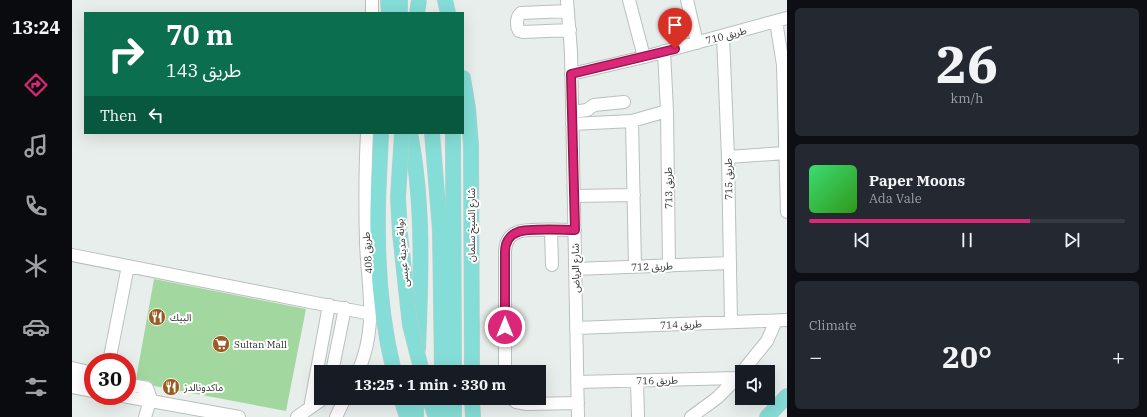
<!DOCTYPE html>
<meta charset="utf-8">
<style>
body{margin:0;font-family:"IBM Plex Serif","Noto Sans Arabic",serif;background:#242831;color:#f1f3f6;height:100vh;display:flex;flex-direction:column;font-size:15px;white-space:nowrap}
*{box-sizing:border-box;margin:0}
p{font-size:13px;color:#9ea1a6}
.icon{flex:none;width:22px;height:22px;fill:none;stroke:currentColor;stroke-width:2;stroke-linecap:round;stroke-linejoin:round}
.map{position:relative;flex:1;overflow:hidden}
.panel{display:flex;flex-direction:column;gap:8px;padding:8px;background:#0d0f14;width:360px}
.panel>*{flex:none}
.guide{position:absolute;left:12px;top:12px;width:380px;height:122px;border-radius:0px;box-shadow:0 4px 16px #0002;background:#0b6e4f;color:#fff;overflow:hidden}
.fabs{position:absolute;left:663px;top:365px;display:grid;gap:8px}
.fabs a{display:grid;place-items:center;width:40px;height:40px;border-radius:0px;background:#171b24;box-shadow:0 4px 16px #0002;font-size:20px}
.speed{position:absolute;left:12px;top:353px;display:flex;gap:8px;font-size:20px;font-weight:700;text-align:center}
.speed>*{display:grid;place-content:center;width:52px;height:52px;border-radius:50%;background:#171b24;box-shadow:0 4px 16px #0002;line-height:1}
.speed .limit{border:6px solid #d22;background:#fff;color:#111}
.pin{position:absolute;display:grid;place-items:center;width:34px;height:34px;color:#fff;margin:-41px -17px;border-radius:50% 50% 50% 0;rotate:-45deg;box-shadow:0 0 4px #0007}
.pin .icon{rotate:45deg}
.me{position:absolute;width:44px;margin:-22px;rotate:0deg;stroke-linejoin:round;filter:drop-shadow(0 0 3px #0008)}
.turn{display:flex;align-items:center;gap:14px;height:84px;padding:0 16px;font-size:18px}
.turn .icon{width:52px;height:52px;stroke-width:2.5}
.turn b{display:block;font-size:28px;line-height:34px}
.then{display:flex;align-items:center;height:38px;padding:0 16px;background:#0003;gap:8px;font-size:15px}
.big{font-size:30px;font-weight:800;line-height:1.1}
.panel .card{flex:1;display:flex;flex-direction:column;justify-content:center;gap:6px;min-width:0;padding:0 14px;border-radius:6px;background:#242831}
.panel .dial{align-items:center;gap:0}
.dial b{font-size:52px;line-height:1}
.song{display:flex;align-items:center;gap:12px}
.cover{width:48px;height:48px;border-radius:6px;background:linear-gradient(135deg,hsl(140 70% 55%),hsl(110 70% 35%))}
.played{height:4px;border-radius:2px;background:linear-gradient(90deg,#db2777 70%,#363941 70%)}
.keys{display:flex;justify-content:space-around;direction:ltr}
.heat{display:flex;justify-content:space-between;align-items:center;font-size:22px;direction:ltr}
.trip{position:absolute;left:242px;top:365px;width:232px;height:40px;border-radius:0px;background:#171b24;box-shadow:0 4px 16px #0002;font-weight:800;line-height:40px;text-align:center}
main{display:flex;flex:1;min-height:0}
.menu{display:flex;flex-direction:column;width:72px;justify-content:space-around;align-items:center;background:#090b0e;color:#9ea1a6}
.menu .icon{width:28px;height:28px}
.menu .current{color:#db2777}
.menu b{font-size:18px;color:#f1f3f6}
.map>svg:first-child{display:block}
.building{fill:#a2d8a0}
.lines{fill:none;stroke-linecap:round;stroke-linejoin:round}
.minor-casing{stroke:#b9c0bd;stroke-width:14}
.major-casing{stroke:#c9cac9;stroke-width:16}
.minor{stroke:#fff;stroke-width:12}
.major{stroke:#84ddd6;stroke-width:15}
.major-bridge-casing{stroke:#c9cac9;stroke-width:16;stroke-linecap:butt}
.major-bridge{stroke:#84ddd6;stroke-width:15}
.route-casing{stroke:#8e194d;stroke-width:10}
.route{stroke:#db2777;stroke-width:7}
.labels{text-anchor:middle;stroke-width:4;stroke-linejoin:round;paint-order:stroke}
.street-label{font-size:10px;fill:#303231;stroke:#fff}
.poi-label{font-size:10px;fill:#303231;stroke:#fff;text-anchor:start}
</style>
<main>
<nav class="menu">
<b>13:24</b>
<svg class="icon current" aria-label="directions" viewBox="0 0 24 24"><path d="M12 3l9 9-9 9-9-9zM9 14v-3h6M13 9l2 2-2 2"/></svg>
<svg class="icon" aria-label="music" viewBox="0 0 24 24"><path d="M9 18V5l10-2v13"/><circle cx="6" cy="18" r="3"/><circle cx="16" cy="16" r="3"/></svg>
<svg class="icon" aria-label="phone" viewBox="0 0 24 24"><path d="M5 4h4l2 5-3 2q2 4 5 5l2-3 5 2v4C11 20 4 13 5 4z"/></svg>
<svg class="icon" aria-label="climate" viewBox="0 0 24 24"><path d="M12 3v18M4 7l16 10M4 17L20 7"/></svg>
<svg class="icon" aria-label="car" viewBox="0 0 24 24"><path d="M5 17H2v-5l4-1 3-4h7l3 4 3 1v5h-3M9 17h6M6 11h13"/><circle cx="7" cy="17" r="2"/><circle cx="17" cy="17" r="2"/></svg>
<svg class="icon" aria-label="filters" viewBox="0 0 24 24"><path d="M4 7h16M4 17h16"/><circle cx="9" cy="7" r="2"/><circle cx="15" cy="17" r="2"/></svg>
</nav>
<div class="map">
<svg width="715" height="417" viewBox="0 0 715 417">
<rect width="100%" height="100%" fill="#e8eeeb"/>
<path class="building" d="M 82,279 L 234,309 L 214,411 L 82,386 L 80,383 L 77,381 L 64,379 Z"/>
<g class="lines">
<defs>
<path id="minor" d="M 300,0 L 300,13
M 495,0 L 499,52 L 506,417
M 557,0 L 572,57
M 615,0 L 625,43
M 496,11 L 449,13 C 444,17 444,26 447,31 L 451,32 L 498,30
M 704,21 L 711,65 L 715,212
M 651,36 L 656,157 L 659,322
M 592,51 L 595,111 L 597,266
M 499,74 L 572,57 L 715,18
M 500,112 L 515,110 L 522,105 L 552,102
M 560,121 L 563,267
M 500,124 L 560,121 L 595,111
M 656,157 L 713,153
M 502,196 L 562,195
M 479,230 L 480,265
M 0,255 L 299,314
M 503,269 L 658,263
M 504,328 L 715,320
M 37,362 L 56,266
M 0,368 L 21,373
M 260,372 L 273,308
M 286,372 C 306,326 296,290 294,243 C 293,206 293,170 295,133
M 433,372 L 433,252 C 433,243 437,235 446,232 C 456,228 490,230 503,230
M 670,372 L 695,341 L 704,321
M 0,378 L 21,382
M 565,381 L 566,417
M 505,382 L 665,378
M 0,387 L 21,391
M 55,388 L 65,386 L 75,388 L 80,402
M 51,396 L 167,417
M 439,398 L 444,402 L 455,404 L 506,403
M 238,408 L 257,305
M 73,417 L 78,401
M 225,417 L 252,398
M 264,417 L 273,398
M 619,417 L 645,398 L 667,376"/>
<path id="major" d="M 316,0 L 317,13
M 328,0 L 328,13
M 373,0 L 376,13
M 391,78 L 396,108 L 399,145 L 400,372
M 309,133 C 308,166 305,200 306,233 C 306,280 311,327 322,372
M 338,133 C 352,204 349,277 346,349
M 360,133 L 368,230 L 370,372
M 381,133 L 382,372
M 329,398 L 335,417
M 357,398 L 364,417
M 370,398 L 370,417
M 400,398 L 401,417
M 344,417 L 344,398
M 382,417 L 382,398
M 695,417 L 715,396"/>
</defs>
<use href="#minor" class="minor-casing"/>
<use href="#major" class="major-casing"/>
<use href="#minor" class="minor"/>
<use href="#major" class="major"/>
<defs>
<path id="major-bridge" d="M 345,13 L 347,0
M 330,133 L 326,197 L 328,234 L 338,325 L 350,372"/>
</defs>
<use href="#major-bridge" class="major-bridge-casing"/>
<use href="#major-bridge" class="major-bridge"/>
</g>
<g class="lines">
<defs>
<path id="route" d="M 433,327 L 433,252 C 433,243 437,235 446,232 C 456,228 490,230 503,230 L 499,74 L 603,49"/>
</defs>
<use href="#route" class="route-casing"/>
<use href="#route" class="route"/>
</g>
<defs>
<symbol id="restaurant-disc" viewBox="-11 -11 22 22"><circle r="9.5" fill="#9b5c23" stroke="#fff"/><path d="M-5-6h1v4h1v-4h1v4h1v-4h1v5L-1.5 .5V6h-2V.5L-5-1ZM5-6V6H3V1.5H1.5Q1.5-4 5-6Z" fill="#fff"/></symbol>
<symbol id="supermarket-disc" viewBox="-11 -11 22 22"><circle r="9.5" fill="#9b5c23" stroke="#fff"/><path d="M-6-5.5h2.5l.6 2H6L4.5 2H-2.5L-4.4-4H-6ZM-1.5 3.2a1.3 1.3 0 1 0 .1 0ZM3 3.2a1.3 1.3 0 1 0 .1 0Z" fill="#fff"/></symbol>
</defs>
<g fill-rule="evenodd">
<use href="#restaurant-disc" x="75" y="307" width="20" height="20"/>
<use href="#supermarket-disc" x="139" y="334" width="20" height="20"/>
<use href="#restaurant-disc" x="89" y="377" width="20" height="20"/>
</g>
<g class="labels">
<g class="street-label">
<text transform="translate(654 35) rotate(-15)" y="4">طريق 710</text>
<text transform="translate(656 179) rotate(-91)" y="4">طريق 715</text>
<text transform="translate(596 188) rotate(-91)" y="4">طريق 713</text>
<text transform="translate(399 225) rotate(-90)" y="4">شارع الشيخ سلمان</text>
<text transform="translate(295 253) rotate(-94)" y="4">طريق 408</text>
<text transform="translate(330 253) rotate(-95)" y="4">بوابة مدينة عيسى</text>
<text transform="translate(580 266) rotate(-2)" y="4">طريق 712</text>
<text transform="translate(503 268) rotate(-91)" y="4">شارع الرياض</text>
<text transform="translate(609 324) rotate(-2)" y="4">طريق 714</text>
<text transform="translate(585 380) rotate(-1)" y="4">طريق 716</text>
</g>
<g class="poi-label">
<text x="98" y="321">البيك</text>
<text x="162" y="348">Sultan Mall</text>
<text x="112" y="391">ماكدونالدز</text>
</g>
</g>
</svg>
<div class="fabs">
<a><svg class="icon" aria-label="sound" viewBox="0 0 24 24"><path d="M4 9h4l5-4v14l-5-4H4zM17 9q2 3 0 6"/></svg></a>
</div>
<div class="speed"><div class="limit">30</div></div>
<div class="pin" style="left:603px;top:49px;background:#d93025"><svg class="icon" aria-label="arrive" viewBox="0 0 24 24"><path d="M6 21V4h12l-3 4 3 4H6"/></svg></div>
<svg class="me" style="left:433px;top:327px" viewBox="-20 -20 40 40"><circle r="17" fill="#db2777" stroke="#fff" stroke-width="3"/><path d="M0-11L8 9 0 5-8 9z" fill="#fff"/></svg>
<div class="trip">13:25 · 1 min · 330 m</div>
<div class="guide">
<div class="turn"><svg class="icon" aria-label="right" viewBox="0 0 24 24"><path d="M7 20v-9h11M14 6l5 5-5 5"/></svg><div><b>70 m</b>طريق 143</div></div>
<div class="then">Then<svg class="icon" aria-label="left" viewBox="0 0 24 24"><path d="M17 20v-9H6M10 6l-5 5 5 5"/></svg></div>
</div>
</div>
<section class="panel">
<div class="card dial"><b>26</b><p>km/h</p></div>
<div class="card">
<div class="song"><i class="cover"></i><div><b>Paper Moons</b><p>Ada Vale</p></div></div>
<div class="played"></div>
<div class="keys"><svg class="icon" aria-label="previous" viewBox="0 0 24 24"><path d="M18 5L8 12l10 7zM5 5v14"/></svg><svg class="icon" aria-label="pause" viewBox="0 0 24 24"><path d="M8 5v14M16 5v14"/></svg><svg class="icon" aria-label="next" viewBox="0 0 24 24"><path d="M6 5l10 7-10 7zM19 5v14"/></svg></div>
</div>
<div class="card"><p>Climate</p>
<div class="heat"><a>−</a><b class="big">20°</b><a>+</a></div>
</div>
</section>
</main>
